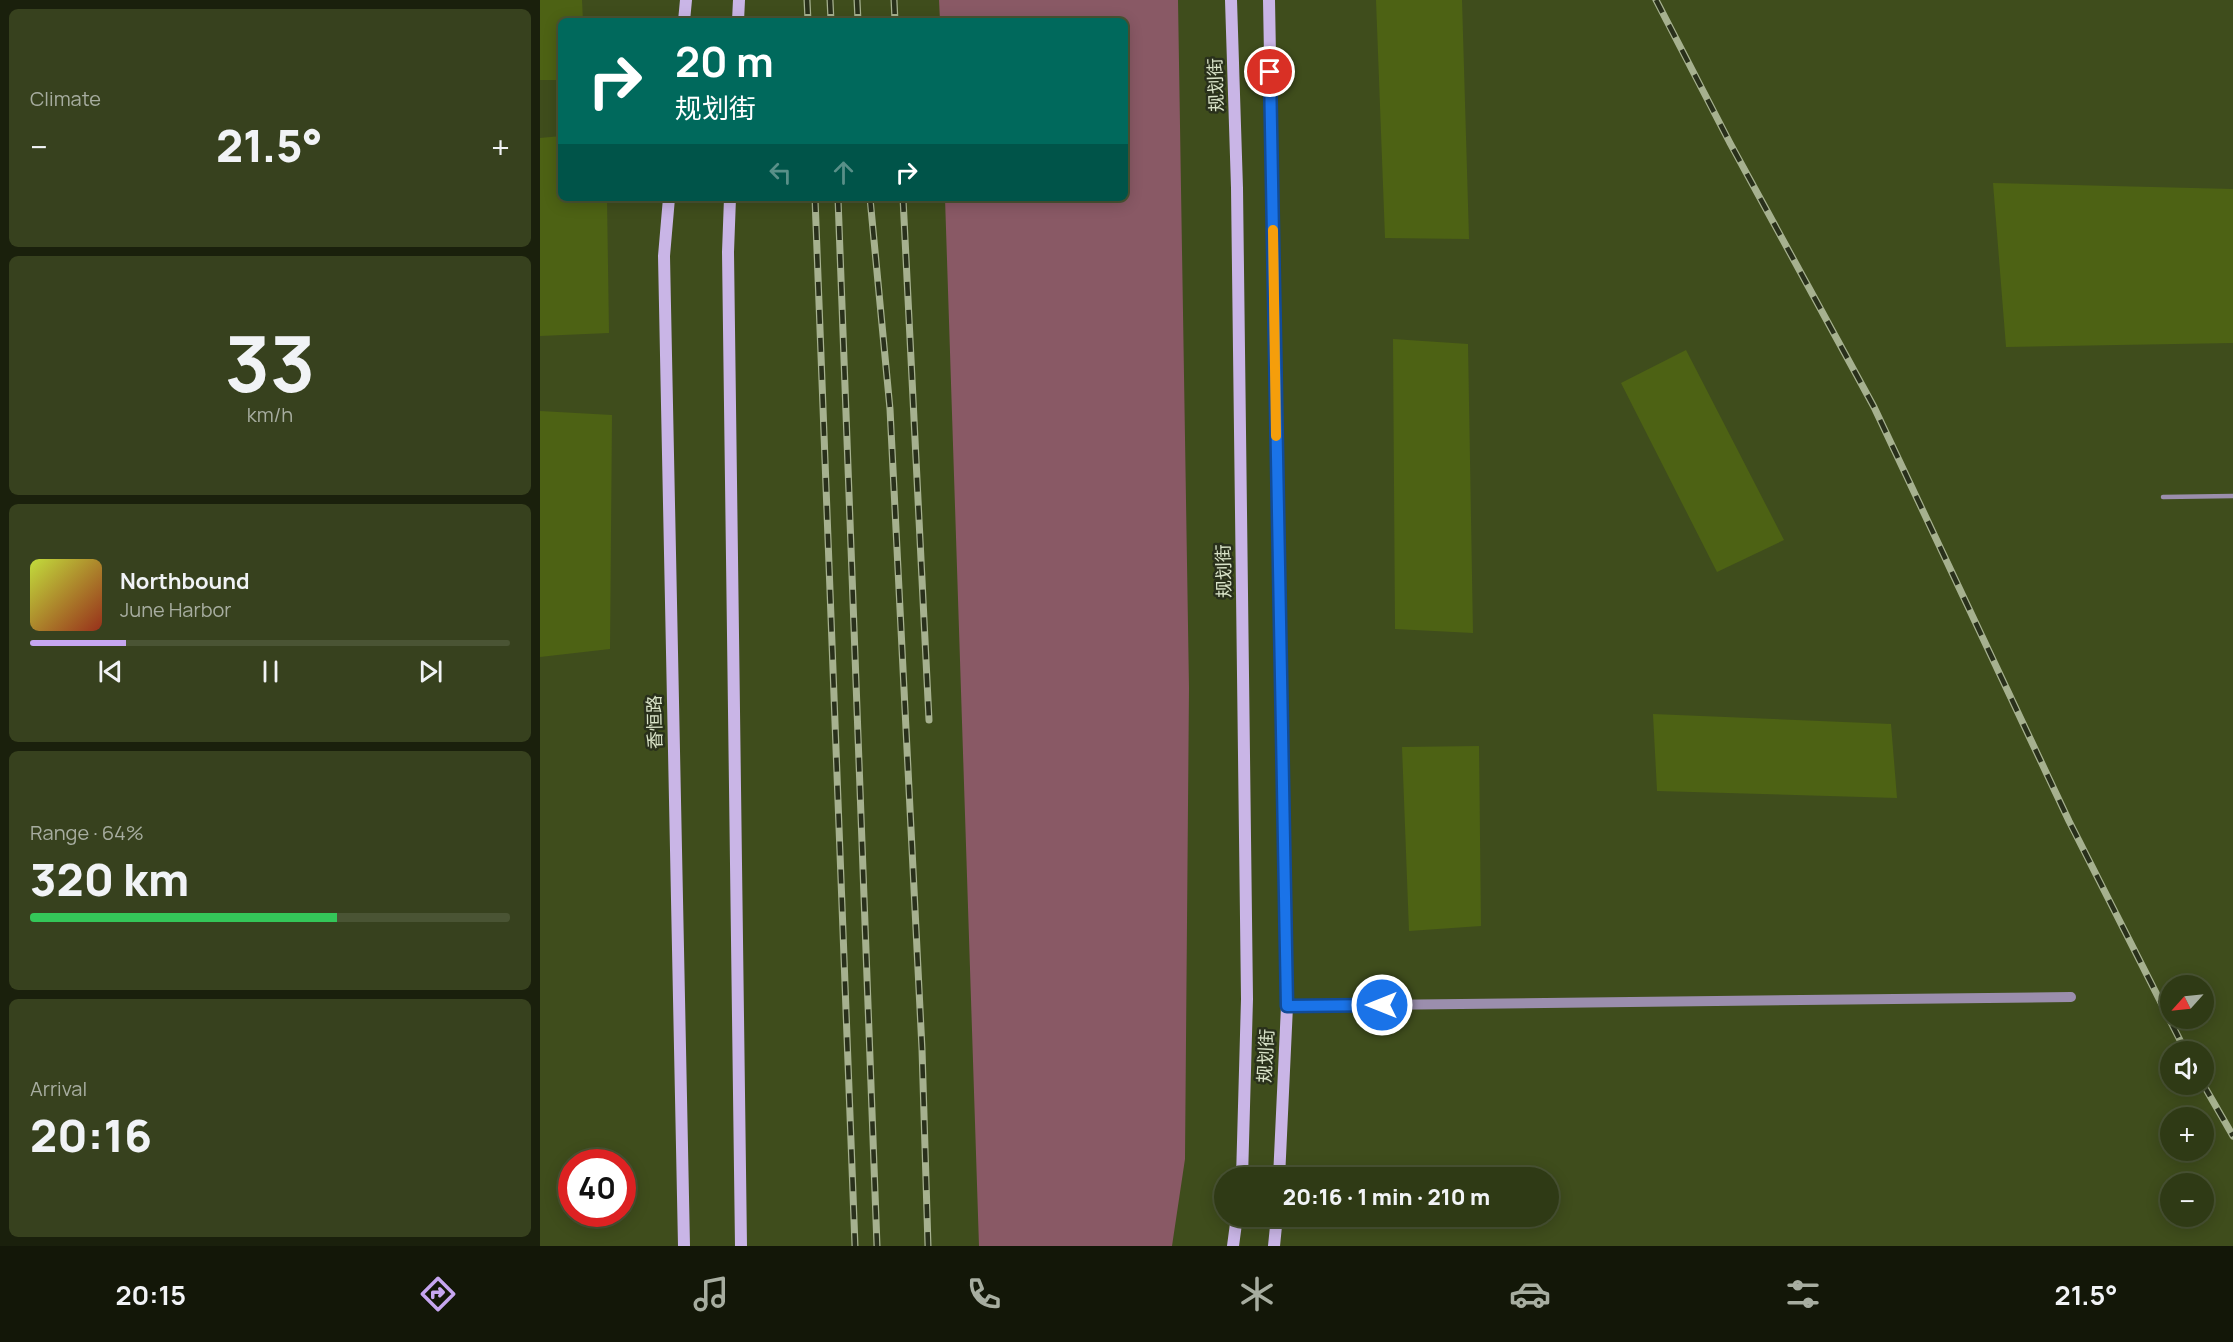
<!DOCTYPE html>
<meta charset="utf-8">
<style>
body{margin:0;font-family:Manrope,"Noto Sans SC",sans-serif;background:#37411e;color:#f1f3f6;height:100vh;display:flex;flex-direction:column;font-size:22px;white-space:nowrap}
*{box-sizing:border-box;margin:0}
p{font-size:20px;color:#a7ada0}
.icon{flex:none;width:33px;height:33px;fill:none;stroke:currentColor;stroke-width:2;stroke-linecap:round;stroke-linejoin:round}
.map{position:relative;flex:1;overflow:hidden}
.sheet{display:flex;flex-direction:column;gap:9px;padding:9px;background:#1a200c;width:540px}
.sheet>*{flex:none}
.top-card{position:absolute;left:18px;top:18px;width:570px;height:183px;border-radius:9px;box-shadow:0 3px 15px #0003,0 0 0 2px #4a5434;background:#00695c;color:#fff;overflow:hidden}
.needle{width:39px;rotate:243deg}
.buttons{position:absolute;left:1620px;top:975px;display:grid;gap:12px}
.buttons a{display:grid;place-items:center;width:54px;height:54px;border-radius:50%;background:#2f3a15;box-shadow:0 3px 15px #0003,0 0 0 2px #4a5434;font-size:30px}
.speed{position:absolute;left:18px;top:1149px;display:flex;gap:12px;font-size:30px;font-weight:700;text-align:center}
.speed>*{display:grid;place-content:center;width:78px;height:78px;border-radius:50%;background:#2f3a15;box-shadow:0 3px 15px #0003,0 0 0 2px #4a5434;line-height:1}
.speed .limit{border:9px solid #d22;background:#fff;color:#111}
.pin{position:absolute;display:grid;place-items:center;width:51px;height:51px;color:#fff;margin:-26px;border:3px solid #fff;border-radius:50%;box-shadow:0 2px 6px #0007}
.me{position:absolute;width:66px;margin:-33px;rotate:270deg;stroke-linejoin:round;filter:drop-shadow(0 0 4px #0008)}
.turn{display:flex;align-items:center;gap:21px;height:126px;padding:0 18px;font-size:27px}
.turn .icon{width:78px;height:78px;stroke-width:2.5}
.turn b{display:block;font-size:42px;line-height:51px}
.lanes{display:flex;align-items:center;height:57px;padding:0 18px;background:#0003;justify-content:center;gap:30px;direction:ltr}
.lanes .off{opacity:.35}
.big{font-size:45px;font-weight:800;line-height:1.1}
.sheet .card{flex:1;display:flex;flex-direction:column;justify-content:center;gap:9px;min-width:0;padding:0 21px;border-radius:9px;background:#37411e}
.sheet .dial{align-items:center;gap:0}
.dial b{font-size:78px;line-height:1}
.song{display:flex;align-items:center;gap:18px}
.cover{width:72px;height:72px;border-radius:9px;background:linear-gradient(135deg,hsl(70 70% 55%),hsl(10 70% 35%))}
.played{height:6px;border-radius:3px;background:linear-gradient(90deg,#c6a6f0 20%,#4a5434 20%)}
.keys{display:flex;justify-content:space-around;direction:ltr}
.heat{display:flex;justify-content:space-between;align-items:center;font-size:33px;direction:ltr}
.charge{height:9px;border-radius:4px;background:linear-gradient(90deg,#34c759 64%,#4a5434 0)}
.trip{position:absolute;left:674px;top:1167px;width:345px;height:60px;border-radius:30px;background:#2f3a15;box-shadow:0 3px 15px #0003,0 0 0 2px #4a5434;font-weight:800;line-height:60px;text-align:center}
.tab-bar{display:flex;height:96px;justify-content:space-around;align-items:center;background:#131708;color:#a7ada0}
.tab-bar .icon{width:42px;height:42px}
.tab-bar .selected{color:#c6a6f0}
.tab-bar b{font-size:27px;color:#f1f3f6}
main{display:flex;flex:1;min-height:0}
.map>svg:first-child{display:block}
.green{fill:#895965}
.building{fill:#4d6214}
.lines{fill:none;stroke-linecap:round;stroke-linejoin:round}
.service{stroke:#9b8ead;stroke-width:4.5}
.tertiary{stroke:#9b8ead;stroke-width:10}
.secondary{stroke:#c9b5e6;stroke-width:12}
.rail-casing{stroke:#a6b18f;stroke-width:7}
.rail{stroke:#29301b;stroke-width:4.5;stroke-dasharray:14;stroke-linecap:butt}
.route-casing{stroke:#114b97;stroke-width:15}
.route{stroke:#1a73e8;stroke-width:10}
.slow{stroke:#f59e0b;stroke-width:10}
.labels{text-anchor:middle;stroke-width:5;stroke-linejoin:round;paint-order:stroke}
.street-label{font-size:18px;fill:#d9e3c8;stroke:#29301b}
</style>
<main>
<section class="sheet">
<div class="card"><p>Climate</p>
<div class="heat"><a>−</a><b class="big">21.5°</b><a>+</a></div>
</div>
<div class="card dial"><b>33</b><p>km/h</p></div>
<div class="card">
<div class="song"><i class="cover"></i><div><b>Northbound</b><p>June Harbor</p></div></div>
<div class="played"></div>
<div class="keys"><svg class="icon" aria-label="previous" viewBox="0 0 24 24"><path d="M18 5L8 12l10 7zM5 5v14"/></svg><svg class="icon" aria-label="pause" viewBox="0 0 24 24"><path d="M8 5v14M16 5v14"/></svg><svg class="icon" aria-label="next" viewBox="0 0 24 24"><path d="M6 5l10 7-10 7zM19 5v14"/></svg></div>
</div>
<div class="card"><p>Range · 64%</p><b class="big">320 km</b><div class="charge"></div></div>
<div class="card"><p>Arrival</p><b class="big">20:16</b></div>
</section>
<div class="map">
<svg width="1693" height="1246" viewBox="0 0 1693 1246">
<rect width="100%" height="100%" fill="#3f4d1c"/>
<path class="green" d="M 399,0 L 638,0 L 649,688 L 645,1159 L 632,1246 L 439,1246 L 405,198 L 585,198 L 585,21 L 400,21 Z"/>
<path class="building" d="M 0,0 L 42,0 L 43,21 L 21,21 L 21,80 L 0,80 Z
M 836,0 L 922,0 L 929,239 L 845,238 Z
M 21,136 L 21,198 L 67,198 L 69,333 L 0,336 L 0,138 Z
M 1453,183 L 1693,189 L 1693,343 L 1466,347 Z
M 853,339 L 928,344 L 933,633 L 855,629 Z
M 1146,350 L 1244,540 L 1177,572 L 1081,383 Z
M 0,411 L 72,415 L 70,649 L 0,657 Z
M 1113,714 L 1351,724 L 1357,798 L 1117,791 Z
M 939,746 L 941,926 L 869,931 L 862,747 Z"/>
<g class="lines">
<path class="service" d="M 1623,497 L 1693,496"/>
<path class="tertiary" d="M 747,1006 L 1531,997"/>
<path class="secondary" d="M 691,0 L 697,188 L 707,999 L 702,1178
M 729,0 L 747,1006 L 739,1178
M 144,21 L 146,0
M 198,21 L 199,0
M 129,198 L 124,256 L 144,1246
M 190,198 L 188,252 L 201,1246
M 693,1246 L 697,1216
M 734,1246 L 737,1216"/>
<defs>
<path id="rail" d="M 267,0 L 268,21
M 290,0 L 291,21
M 317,0 L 318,21
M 354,0 L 355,21
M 1116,0 L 1190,143 L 1334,407 L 1529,821 L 1646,1052
M 275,198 L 315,1246
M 298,198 L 337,1246
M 330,198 L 350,409 L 382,1049 L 388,1246
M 363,198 L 389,720
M 1663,1084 L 1693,1136"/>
</defs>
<use href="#rail" class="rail-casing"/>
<use href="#rail" class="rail"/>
</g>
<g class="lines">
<defs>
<path id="route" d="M 730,72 L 747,1006 L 842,1005"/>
</defs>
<use href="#route" class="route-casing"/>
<use href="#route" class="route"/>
<path class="slow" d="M 733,230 L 736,436"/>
</g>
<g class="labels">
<g class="street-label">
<text transform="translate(676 85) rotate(-92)" y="6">规划街</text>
<text transform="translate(684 571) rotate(-91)" y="6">规划街</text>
<text transform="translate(115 722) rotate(-91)" y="6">香恒路</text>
<text transform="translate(726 1056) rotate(-87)" y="6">规划街</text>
</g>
</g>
</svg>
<div class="buttons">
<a><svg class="needle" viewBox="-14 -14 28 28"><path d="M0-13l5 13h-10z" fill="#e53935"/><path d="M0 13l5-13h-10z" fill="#a7ada0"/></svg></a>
<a><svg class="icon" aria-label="sound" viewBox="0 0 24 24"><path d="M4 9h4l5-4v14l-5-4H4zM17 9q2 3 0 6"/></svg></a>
<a>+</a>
<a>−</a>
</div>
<div class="speed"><div class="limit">40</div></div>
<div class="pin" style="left:730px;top:72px;background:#d93025"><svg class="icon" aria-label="arrive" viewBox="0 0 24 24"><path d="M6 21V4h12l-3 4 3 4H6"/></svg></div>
<svg class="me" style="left:842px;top:1005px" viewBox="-20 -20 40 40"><circle r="17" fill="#1a73e8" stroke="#fff" stroke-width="3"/><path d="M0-11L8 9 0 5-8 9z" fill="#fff"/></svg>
<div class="trip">20:16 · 1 min · 210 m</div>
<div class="top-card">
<div class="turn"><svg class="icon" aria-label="right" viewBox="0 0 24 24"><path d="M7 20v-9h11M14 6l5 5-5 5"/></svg><div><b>20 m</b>规划街</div></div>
<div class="lanes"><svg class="icon off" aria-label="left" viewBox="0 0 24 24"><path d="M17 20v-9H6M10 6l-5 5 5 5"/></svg><svg class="icon off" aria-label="ahead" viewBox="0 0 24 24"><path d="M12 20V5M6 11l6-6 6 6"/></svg><svg class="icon" aria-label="right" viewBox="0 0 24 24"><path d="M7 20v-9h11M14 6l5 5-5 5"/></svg></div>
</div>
</div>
</main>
<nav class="tab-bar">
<b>20:15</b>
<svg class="icon selected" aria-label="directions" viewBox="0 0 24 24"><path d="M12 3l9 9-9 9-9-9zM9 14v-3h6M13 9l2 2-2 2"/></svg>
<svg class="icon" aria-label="music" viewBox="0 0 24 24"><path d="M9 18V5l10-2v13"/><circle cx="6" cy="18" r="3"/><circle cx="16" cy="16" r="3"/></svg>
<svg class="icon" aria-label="phone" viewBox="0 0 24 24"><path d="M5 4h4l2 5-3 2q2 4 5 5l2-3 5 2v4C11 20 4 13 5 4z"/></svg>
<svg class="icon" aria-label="climate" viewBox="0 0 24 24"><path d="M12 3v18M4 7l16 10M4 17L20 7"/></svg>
<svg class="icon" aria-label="car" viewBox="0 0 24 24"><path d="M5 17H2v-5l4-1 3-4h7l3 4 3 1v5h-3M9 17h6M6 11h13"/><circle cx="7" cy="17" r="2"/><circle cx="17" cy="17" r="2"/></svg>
<svg class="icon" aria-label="filters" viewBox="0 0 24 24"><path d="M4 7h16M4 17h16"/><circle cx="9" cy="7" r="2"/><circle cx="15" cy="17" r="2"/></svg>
<b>21.5°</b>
</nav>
